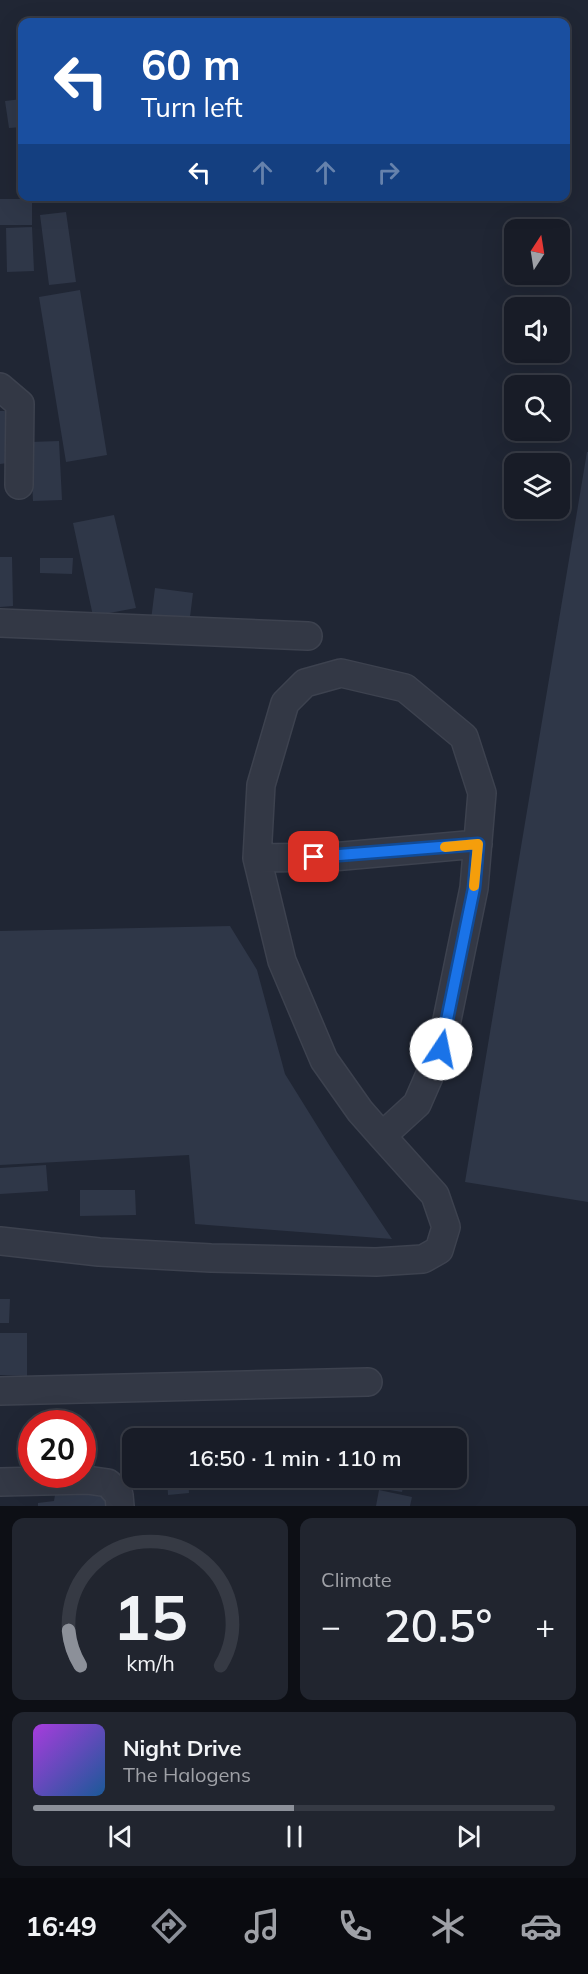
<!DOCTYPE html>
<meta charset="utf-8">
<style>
body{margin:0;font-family:Mulish,sans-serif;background:#21252f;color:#f1f3f6;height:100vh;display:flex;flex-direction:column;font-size:22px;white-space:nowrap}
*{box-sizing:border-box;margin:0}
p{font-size:20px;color:#9fa1a7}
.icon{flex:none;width:33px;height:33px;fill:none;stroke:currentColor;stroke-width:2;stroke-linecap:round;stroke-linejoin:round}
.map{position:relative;height:1506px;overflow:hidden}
.panel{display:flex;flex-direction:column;gap:12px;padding:12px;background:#0d0f15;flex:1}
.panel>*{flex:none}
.top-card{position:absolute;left:18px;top:18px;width:552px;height:183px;border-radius:12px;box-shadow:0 6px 24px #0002,0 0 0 2px #363a44;background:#1a4fa0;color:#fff;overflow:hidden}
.needle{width:39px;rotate:12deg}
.tools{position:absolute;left:504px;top:219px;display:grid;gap:12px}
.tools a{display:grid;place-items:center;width:66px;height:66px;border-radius:12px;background:#181c27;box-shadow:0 6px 24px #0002,0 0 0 2px #363a44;font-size:30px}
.speed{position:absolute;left:18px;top:1410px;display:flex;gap:12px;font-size:30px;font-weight:700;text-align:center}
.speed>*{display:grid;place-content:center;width:78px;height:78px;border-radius:50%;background:#181c27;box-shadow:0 6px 24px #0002,0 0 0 2px #363a44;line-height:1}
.speed .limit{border:9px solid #d22;background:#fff;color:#111}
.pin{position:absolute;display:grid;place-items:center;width:51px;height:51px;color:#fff;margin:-26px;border-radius:12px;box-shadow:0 3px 9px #0006}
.me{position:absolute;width:66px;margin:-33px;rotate:11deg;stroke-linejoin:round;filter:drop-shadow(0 0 4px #0008)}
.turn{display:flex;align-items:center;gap:21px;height:126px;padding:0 24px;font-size:27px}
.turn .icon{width:78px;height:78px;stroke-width:2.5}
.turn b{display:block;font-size:42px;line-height:51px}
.lanes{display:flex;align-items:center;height:57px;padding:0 24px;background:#0003;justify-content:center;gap:30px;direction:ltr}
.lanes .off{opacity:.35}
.big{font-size:45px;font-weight:600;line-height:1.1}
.panel .widget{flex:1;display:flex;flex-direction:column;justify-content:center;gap:9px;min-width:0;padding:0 21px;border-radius:12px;background:#21252f}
.panel .dial{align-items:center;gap:0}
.dial svg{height:156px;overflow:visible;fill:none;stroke:#363a44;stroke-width:7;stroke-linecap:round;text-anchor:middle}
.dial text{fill:#f1f3f6;stroke:none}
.song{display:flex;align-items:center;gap:18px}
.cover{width:72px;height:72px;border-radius:9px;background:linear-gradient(135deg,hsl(280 70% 55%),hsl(210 70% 35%))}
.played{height:6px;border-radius:3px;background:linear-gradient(90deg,#8c9099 50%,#363a44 50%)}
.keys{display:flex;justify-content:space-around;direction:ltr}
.heat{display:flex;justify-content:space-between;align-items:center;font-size:33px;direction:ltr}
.panel .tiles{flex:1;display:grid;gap:12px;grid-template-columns:1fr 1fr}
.widget:last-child{grid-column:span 2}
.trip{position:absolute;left:122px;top:1428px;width:345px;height:60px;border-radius:12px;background:#181c27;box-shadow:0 6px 24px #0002,0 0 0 2px #363a44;font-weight:600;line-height:60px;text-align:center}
.tab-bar{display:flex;height:96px;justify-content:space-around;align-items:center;background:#0a0b10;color:#9fa1a7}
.tab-bar .icon{width:42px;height:42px}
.tab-bar .selected{color:#8c9099}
.tab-bar b{font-size:27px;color:#f1f3f6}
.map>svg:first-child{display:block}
.building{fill:#2f3748}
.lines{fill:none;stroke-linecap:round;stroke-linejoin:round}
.minor-casing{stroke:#3d424f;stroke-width:30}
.minor{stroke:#333845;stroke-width:27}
.route-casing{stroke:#114b97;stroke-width:15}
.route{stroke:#1a73e8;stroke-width:10}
.slow{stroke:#f59e0b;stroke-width:10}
</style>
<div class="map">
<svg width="588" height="1506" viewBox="0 0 588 1506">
<rect width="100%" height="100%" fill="#202634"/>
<path class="building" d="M 22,99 L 22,127 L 9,128 L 5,101 Z
M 0,199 L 32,199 L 32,225 L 0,225 Z
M 66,212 L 76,282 L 49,285 L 40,215 Z
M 32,227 L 34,271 L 7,272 L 6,228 Z
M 80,290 L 107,455 L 66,462 L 39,297 Z
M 0,411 L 6,411 L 8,463 L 0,464 Z
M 59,441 L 62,500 L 33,501 L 30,442 Z
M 587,452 L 588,452 L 588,1202 L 465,1182 Z
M 114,515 L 136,608 L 93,616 L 73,523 Z
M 0,557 L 12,557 L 13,606 L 0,607 Z
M 40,558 L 73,558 L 72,574 L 40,573 Z
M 155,588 L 193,593 L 189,625 L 151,620 Z
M 230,926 L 257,970 L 285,1074 L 331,1148 L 392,1239 L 195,1224 L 189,1155 L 0,1165 L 0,931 Z
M 46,1165 L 48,1191 L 0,1194 L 0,1168 Z
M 80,1190 L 135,1190 L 136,1215 L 80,1216 Z
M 0,1299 L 10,1299 L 9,1323 L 0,1323 Z
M 0,1333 L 27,1333 L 27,1376 L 0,1375 Z
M 167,1478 L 188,1478 L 189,1493 L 168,1495 Z
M 372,1478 L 405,1478 L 402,1492 L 371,1487 Z
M 419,1478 L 436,1478 L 435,1482 Z
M 56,1489 L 109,1493 L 108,1506 L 38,1506 L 38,1503 L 54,1501 Z
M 379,1490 L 412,1497 L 410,1506 L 376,1506 Z"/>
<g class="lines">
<defs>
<path id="minor" d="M 0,387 L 20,404 L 19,485
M 0,623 L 308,636
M 257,858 L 332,857 L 478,844
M 0,1241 L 99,1252 L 211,1258 L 376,1262 L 423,1259 L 439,1250 L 446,1227 L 435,1195 L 382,1136 L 360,1111 L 324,1060 L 282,961 L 257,858 L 261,785 L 285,703 L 305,683 L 341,673 L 405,688 L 464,737 L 482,793 L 474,888 L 441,1049 L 417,1104 L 382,1136
M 0,1391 L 368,1382
M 0,1482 L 87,1480 L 108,1483 L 119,1495 L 120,1506"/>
</defs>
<use href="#minor" class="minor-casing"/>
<use href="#minor" class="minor"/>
</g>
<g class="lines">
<defs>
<path id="route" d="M 314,857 L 478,844 L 474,888 L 441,1049"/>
</defs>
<use href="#route" class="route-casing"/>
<use href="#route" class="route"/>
<path class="slow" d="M 445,847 L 478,844 L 474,886"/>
</g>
</svg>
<div class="tools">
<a><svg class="needle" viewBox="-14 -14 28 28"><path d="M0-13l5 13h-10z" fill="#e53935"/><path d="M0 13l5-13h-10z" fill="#9fa1a7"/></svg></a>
<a><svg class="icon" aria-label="sound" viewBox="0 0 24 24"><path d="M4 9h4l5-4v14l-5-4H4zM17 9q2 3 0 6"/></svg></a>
<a><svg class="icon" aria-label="search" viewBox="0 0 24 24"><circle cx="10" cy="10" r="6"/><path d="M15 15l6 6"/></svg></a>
<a><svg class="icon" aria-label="layers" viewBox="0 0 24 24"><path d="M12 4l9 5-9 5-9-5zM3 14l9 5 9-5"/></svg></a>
</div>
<div class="speed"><div class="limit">20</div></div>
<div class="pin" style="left:314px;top:857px;background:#d93025"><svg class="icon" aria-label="arrive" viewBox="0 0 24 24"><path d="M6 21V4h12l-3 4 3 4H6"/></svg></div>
<svg class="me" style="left:441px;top:1049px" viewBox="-20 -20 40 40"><circle r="19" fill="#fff"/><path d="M0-13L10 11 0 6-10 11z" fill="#1a73e8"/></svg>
<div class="trip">16:50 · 1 min · 110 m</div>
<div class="top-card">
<div class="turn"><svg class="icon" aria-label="left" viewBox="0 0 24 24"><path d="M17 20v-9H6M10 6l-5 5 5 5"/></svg><div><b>60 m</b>Turn left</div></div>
<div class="lanes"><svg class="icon" aria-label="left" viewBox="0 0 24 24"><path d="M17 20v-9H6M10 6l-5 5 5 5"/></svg><svg class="icon off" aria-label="ahead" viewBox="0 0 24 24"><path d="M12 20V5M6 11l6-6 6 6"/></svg><svg class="icon off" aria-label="ahead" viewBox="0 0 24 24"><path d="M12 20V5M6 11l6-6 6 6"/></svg><svg class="icon off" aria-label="right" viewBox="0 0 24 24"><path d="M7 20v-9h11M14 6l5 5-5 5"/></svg></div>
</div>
</div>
<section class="panel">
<div class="tiles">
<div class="widget dial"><svg viewBox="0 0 100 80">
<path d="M14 69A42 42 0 1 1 86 69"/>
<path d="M14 69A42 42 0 0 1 8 51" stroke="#8c9099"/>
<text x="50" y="56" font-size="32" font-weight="700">15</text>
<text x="50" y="72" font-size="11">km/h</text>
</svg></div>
<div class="widget"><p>Climate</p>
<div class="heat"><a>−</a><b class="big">20.5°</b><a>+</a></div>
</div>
<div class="widget">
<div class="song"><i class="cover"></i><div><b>Night Drive</b><p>The Halogens</p></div></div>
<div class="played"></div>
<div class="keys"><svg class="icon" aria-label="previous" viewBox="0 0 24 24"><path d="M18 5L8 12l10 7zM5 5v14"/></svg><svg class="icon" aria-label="pause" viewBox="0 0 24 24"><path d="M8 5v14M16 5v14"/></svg><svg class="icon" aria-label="next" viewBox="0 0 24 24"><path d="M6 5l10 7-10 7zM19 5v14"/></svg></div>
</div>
</div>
</section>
<nav class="tab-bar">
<b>16:49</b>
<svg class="icon selected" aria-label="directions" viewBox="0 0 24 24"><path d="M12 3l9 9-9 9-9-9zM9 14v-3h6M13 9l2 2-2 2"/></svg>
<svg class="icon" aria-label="music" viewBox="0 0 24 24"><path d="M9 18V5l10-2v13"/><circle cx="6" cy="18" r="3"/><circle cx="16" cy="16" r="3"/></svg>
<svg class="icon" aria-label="phone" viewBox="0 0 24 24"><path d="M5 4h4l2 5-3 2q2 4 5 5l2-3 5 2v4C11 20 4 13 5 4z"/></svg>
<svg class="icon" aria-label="climate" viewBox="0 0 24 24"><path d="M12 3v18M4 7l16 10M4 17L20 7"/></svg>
<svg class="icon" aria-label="car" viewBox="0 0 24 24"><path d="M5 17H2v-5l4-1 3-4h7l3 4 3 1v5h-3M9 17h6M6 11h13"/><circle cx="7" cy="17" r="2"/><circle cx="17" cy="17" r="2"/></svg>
</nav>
